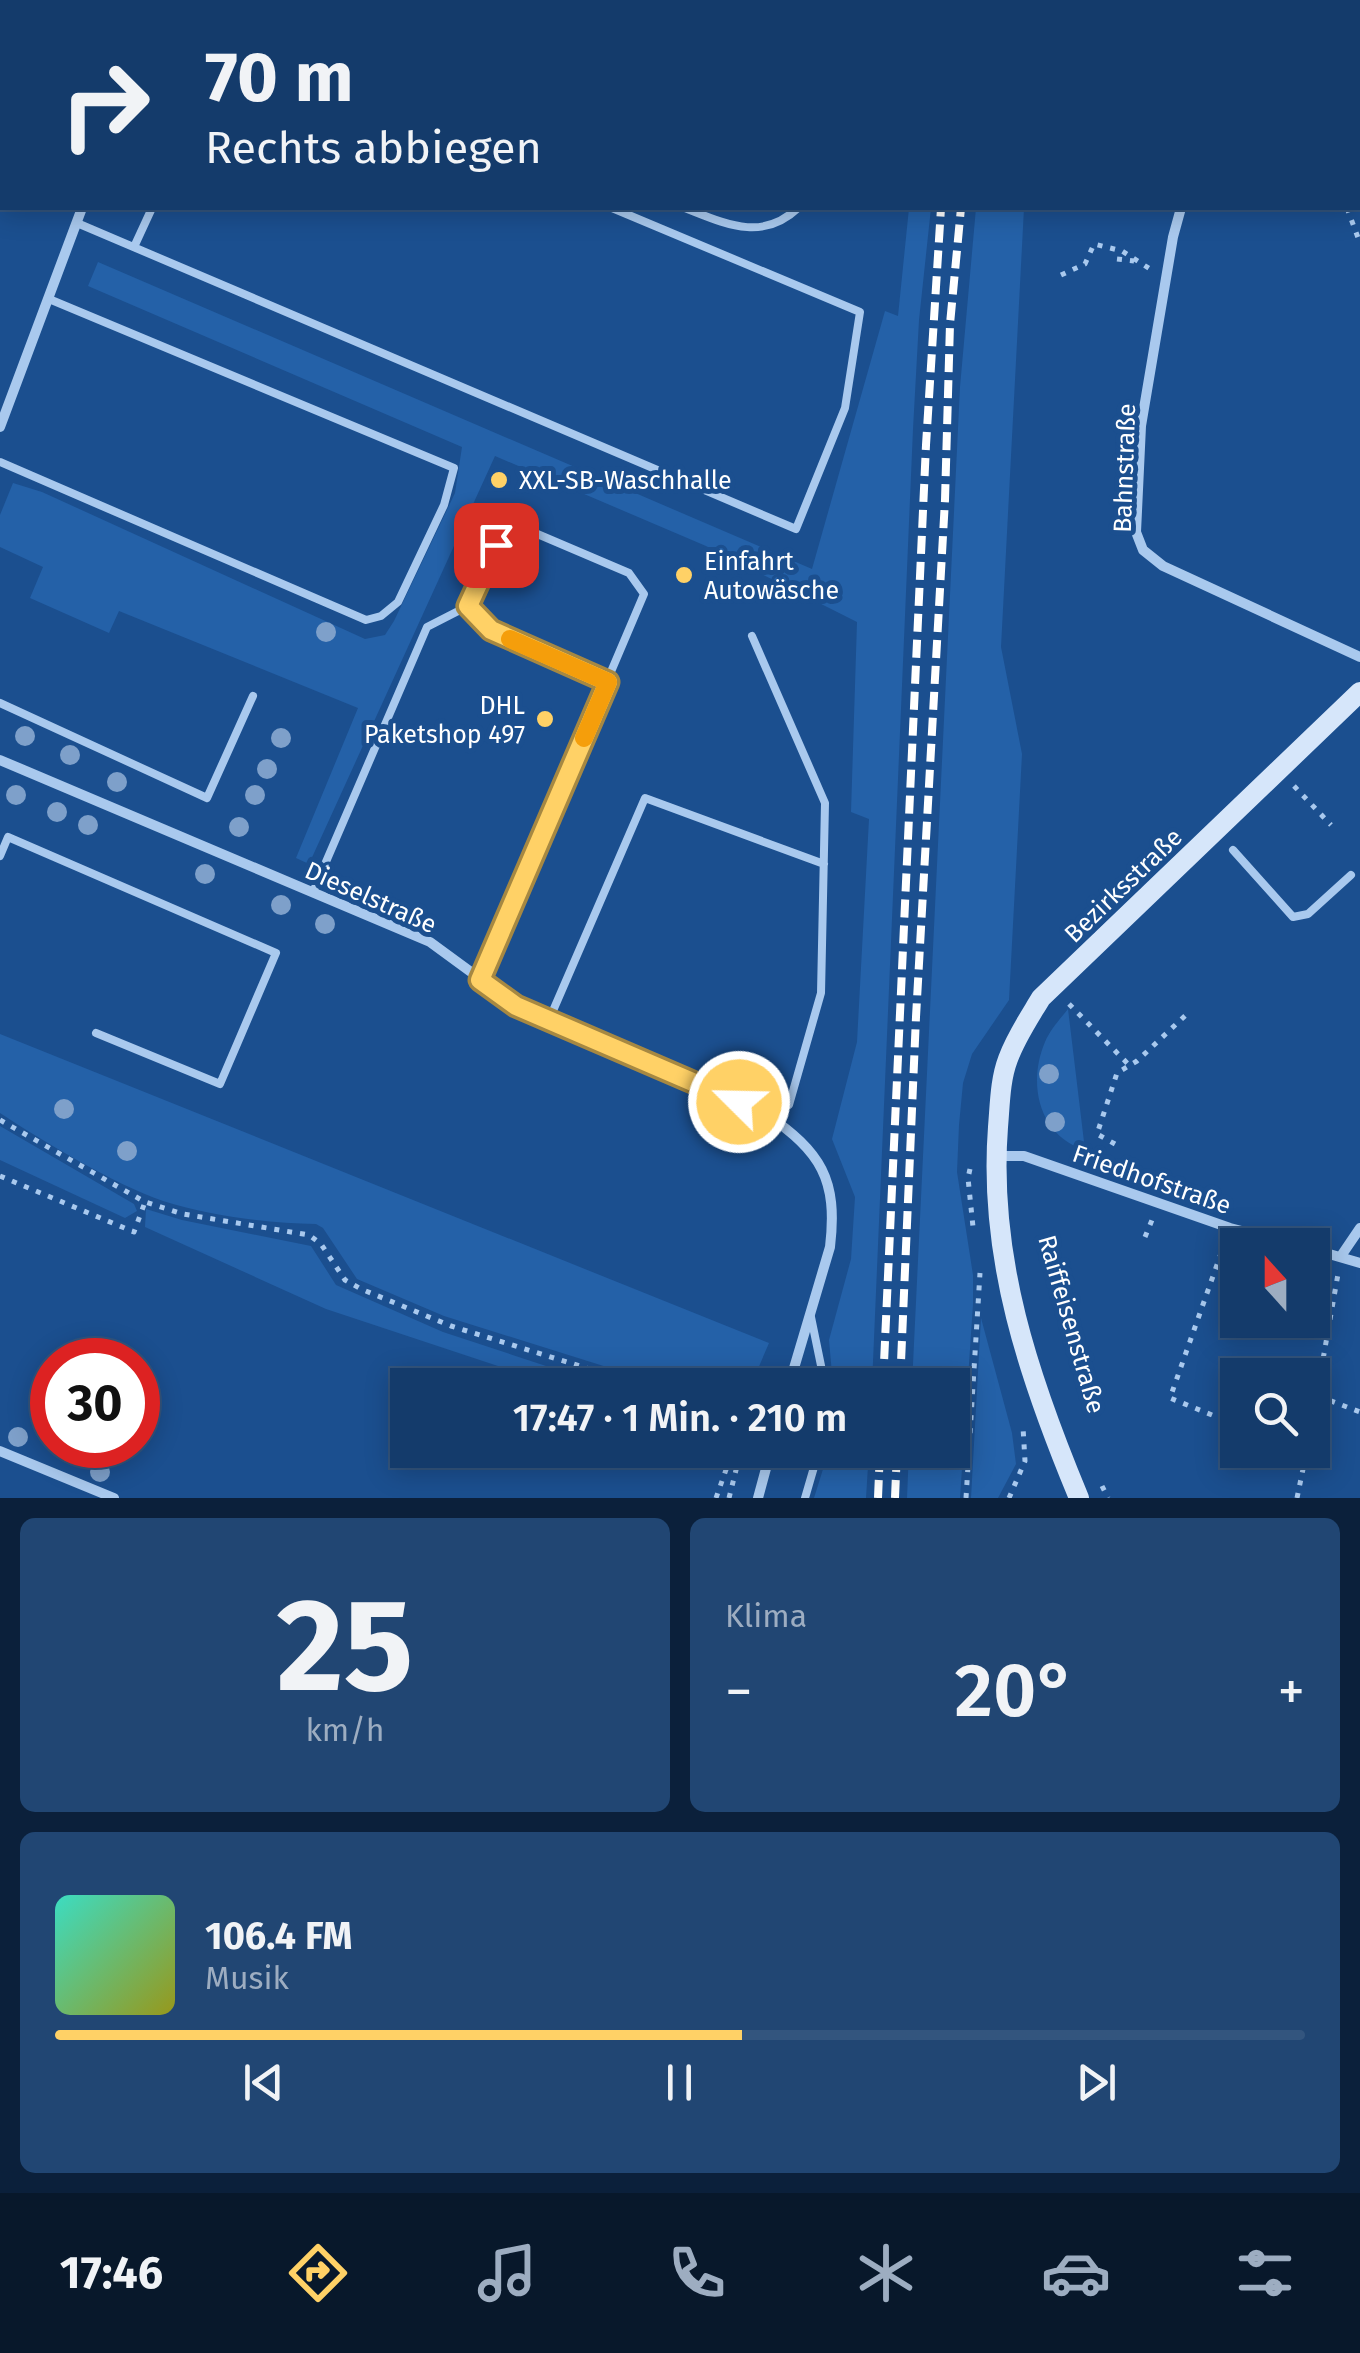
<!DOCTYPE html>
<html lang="de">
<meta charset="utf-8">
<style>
body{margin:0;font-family:"Fira Sans",sans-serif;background:#214673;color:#f1f3f6;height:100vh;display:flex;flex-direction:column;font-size:38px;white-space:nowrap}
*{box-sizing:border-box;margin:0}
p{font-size:32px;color:#9dadc1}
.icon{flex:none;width:55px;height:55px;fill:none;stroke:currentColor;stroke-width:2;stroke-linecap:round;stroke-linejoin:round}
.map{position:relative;height:1498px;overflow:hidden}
.details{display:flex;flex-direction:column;gap:20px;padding:20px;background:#0b203b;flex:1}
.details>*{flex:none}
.guide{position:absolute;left:0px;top:0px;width:1360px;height:210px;box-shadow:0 5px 25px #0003,0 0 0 2px #33557e;background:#143b6b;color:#f1f3f6;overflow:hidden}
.needle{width:65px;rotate:339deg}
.controls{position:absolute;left:1220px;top:1228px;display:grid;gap:20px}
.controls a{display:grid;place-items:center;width:110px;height:110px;border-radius:0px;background:#143b6b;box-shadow:0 5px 25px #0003,0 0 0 2px #33557e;font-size:50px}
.speed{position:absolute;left:30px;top:1338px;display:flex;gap:20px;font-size:50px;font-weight:700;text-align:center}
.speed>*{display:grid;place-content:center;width:130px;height:130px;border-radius:50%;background:#143b6b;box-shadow:0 5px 25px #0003,0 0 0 2px #33557e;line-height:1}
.speed .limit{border:15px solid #d22;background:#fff;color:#111}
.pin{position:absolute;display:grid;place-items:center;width:85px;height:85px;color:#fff;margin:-42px;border-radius:20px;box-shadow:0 5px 15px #0006}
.me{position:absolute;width:110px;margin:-55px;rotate:293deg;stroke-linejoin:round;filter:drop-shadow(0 0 8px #0008)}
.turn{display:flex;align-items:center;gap:35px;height:210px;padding:0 40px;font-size:45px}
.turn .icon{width:130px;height:130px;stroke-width:2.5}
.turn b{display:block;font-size:70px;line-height:85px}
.big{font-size:75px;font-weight:600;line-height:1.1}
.details .widget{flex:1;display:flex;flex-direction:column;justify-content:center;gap:15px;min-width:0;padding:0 35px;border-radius:15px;background:#214673}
.details .dial{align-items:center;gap:0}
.dial b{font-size:130px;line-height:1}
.song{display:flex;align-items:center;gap:30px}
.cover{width:120px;height:120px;border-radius:15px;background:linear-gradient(135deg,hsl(170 70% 55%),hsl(60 70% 35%))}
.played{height:10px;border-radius:5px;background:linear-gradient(90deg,#ffd166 55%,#33557e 55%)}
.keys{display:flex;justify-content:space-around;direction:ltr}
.heat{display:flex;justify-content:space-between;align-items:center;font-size:55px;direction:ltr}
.details .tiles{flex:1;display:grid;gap:20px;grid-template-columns:1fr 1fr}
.widget:last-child{grid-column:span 2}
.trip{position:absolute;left:390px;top:1368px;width:580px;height:100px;border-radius:0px;background:#143b6b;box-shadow:0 5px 25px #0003,0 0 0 2px #33557e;font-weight:600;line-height:100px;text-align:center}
.dock{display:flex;height:160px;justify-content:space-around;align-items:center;background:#08182b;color:#9dadc1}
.dock .icon{width:70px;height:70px}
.dock .on{color:#ffd166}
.dock b{font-size:45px;color:#f1f3f6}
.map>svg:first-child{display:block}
.green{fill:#2461a8}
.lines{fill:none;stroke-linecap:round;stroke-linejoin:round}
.path{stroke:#a9c9ee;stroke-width:5;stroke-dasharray:5 8;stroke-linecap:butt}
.lane{stroke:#a9c9ee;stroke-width:8}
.street{stroke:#a9c9ee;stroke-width:10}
.secondary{stroke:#d6e6fa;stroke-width:20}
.rail{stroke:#fff;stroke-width:8;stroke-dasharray:18 8;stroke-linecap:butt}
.tree{fill:#7ea0ca}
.route-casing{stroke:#a68842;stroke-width:25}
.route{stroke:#ffd166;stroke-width:18}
.slow{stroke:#f59e0b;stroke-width:18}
.poi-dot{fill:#ffd166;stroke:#1b4f8f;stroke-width:4}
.labels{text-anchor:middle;stroke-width:10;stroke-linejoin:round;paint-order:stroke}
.street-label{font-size:25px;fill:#fff;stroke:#1b4f8f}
.poi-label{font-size:25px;fill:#fff;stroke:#1b4f8f;text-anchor:start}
</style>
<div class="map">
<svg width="1360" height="1498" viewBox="0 0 1360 1498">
<rect width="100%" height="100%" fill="#1b4f8f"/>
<path class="green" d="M 909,208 L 931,208 L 919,320 L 913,429 L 872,1385 L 833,1385 L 829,1340 L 851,1259 L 855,1197 L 832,1139 L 857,1042 L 869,819 L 851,812 L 857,622 L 706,546 L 495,456 L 309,864 L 296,858 L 358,708 L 119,611 L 109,633 L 30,598 L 43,567 L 0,547 L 0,515 L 13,483 L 42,492 L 365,639 L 385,635 L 394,621 L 455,493 L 462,447 L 88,286 L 98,262 L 812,569 L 885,311 L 898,316 Z
M 976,208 L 1024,208 L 1001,647 L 1022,754 L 1009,1000 L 972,1054 L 963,1083 L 959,1125 L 957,1172 L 973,1275 L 973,1304 L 960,1498 L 907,1498 L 909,1450 L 952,1450 L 952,1385 L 912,1385 L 960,387 Z
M 1068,1009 L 1085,1150 C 1039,1136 1027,1084 1045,1042 C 1050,1030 1060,1019 1068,1009 Z
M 0,1034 L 769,1343 L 751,1385 L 664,1385 L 444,1316 L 357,1279 L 323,1228 L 316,1224 C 267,1223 210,1216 163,1201 C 114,1184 44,1142 0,1113 Z
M 0,1126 L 134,1204 L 137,1211 L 125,1218 L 0,1160 Z
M 146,1209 L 182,1220 L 311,1246 L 336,1285 L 443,1332 L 604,1385 L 584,1385 L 551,1371 L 546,1382 L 326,1309 L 145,1227 Z
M 981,1318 L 1012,1433 L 1016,1464 L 998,1498 L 971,1498 Z
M 829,1450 L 869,1450 L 866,1498 L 814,1498 Z"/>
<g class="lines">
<path class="path" d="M 1347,0 L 1349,2
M 1347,208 L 1360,243
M 1117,259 L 1134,261
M 1061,275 L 1085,264 L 1094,244 L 1122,251 L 1150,269
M 1294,786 L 1331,825
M 1069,1004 L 1128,1064
M 0,1120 L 145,1202 L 183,1214 L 309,1235 L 321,1244 L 345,1280 L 361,1289 L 451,1326 L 641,1385
M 1115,1144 L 1097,1134 L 1117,1073 L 1137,1061 L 1188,1013
M 970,1169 L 968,1178 L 973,1227
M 0,1176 L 134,1232 L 145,1202
M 1145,1237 L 1152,1220
M 113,1360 L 122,1340
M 1318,1396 L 1360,1412
M 1212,1415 L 1170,1398 L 1224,1245
M 1312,1422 L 1338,1274
M 73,1461 L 79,1445
M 1102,1486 L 1108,1498
M 716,1498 L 733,1450
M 729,1498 L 741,1450
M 966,1498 L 980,1273
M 1009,1498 L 1025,1461 L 1023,1427
M 1297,1498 L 1307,1450"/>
<path class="lane" d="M 274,0 L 278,2
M 715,0 L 721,2
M 685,208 C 726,224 762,242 798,208
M 77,223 L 796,529 L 845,408 L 860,312 L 612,208
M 134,247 L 152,208
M 0,462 L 366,620 L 381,616 L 398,602 L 444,505 L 454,468 L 49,299
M 468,606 L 491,630 L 607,682
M 752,636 L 825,803 L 821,993 L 789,1105 L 766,1114
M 0,703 L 207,798 L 253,696
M 1233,850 L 1293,917 L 1308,914 L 1351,875
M 0,856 L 8,837 L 276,953 L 220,1084 L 96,1033
M 313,892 L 427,627 L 468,606 L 496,545 L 528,530 L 629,573 L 644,594 L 480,980
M 549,1020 L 645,798 L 824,864
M 811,1317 L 825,1385
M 805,1498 L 819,1450"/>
<path class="street" d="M 153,2 L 154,0
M 1234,2 L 1234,0
M 1181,208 L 1173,237 L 1141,426 L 1136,532 L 1143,550 L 1163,566 L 1360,657
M 0,427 L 82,208
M 0,760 L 430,942 L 516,1005 L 766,1114 C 821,1152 838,1179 830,1247 L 789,1385
M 997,1156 L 1024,1156 L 1230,1228 L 1296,1245
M 1312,1249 L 1360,1263
M 1341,1256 L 1360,1228
M 0,1451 L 114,1498
M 758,1498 L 771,1450"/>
<path class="secondary" d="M 1079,1498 C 1029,1378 988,1258 998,1127 C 1000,1104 1000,1080 1008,1059 C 1016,1037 1029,1018 1041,998 L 1360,692"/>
<path class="rail" d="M 966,2 L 966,0
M 984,2 L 985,0
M 883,1385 L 926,445 L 941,208
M 900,1385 L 916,1017 L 945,500 L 950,324 L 961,208
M 878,1498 L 880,1450
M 895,1498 L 897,1450"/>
</g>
<g class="tree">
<circle cx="326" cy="632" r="10"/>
<circle cx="25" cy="736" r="10"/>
<circle cx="281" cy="738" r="10"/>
<circle cx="70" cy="755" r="10"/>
<circle cx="267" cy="769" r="10"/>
<circle cx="117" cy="782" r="10"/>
<circle cx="16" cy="795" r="10"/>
<circle cx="255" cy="795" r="10"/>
<circle cx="57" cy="812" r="10"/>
<circle cx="88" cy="825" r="10"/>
<circle cx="239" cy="827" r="10"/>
<circle cx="205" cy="874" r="10"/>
<circle cx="281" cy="905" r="10"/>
<circle cx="325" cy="924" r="10"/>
<circle cx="1049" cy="1074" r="10"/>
<circle cx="64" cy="1109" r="10"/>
<circle cx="1055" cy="1122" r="10"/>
<circle cx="127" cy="1151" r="10"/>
<circle cx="18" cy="1437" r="10"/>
<circle cx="100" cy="1472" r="10"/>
</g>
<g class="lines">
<defs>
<path id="route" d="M 496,545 L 468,606 L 491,630 L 608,682 L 480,980 L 516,1006 L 739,1102"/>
</defs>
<use href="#route" class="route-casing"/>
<use href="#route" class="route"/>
<path class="slow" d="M 510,639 L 608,682 L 584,738"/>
</g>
<g class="poi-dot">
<circle cx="499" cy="480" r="10"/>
<circle cx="684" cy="575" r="10"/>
<circle cx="545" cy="719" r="10"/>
</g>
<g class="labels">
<g class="street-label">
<text transform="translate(1124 468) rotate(-88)" y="9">Bahnstraße</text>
<text transform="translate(1123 885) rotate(-44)" y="9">Bezirksstraße</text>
<text transform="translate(371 897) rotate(24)" y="9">Dieselstraße</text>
<text transform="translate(1152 1179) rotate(19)" y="9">Friedhofstraße</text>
<text transform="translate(1072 1324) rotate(74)" y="9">Raiffeisenstraße</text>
</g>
<g class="poi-label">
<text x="519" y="489">XXL-SB-Waschhalle</text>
<text x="704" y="570">Einfahrt<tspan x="704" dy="29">Autowäsche</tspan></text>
<text x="525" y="714" text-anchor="end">DHL<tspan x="525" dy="29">Paketshop 497</tspan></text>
</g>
</g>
</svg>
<div class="controls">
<a><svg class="needle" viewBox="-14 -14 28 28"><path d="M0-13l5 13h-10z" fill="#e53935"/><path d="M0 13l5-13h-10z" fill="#9dadc1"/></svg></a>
<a><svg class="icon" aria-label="search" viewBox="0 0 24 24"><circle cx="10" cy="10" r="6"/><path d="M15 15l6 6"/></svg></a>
</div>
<div class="speed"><div class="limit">30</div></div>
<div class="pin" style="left:496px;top:545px;background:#d93025"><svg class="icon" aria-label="arrive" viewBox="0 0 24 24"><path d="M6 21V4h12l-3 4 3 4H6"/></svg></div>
<svg class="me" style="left:739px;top:1102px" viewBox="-20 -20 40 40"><circle r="17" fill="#ffd166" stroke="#fff" stroke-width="3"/><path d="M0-11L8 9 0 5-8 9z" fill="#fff"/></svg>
<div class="trip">17:47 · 1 Min. · 210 m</div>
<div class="guide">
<div class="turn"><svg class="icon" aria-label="right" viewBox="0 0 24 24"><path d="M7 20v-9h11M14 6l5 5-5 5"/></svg><div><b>70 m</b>Rechts abbiegen</div></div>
</div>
</div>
<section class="details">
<div class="tiles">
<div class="widget dial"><b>25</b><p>km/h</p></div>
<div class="widget"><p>Klima</p>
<div class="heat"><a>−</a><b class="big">20°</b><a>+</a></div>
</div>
<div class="widget">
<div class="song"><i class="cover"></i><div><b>106.4 FM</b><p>Musik</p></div></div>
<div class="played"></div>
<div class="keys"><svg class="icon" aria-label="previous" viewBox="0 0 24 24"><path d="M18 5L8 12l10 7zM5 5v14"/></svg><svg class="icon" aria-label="pause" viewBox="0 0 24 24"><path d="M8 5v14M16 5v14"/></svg><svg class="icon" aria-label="next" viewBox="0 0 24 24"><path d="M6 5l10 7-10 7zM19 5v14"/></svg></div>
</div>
</div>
</section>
<nav class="dock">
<b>17:46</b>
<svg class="icon on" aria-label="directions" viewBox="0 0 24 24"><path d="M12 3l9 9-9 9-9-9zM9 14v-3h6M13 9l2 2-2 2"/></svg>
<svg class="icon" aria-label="music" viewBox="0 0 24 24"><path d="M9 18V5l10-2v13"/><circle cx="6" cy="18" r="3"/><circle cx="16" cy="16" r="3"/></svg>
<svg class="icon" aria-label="phone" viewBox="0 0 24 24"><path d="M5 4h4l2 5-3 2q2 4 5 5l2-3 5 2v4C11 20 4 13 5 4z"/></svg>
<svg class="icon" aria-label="climate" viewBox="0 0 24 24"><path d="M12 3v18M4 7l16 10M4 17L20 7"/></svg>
<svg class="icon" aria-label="car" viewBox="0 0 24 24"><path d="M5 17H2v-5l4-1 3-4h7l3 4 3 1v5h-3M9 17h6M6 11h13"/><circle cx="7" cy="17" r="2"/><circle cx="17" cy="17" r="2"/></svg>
<svg class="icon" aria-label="filters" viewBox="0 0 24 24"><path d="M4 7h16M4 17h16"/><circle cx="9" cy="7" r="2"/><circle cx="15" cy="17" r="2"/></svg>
</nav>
